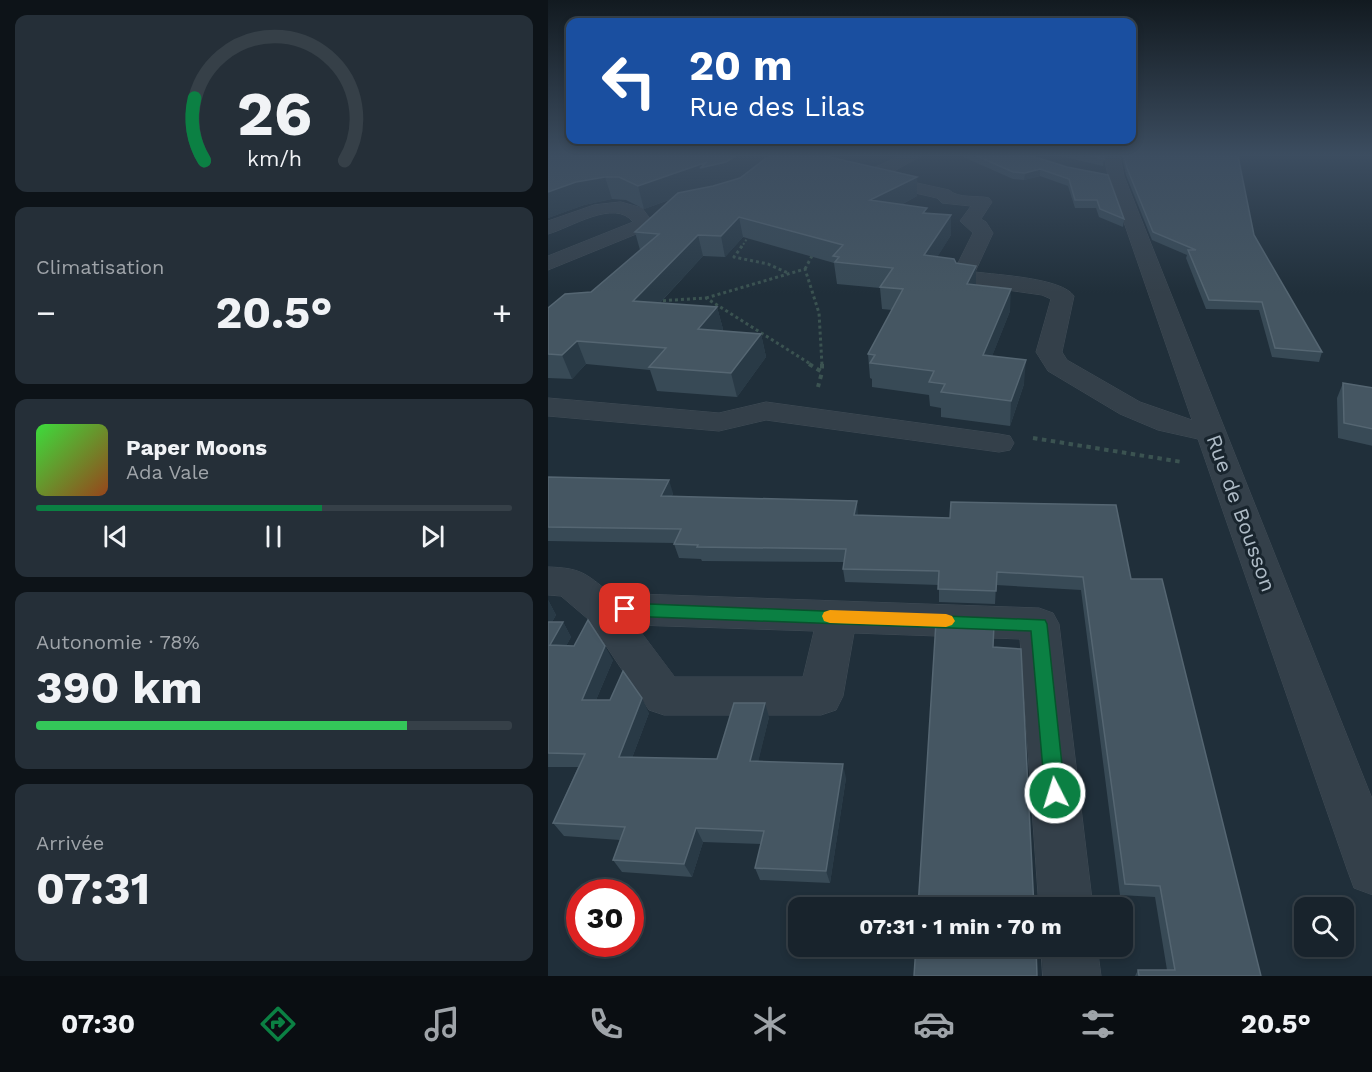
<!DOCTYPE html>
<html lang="fr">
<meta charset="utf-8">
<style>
body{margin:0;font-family:"Work Sans",sans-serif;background:#252f38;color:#f1f3f6;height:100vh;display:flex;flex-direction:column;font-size:22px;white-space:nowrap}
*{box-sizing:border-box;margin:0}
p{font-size:20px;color:#9fa4a9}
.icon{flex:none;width:33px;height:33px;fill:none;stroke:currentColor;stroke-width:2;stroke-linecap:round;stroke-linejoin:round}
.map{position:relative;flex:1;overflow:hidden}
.drawer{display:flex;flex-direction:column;gap:15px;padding:15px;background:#0d1318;width:548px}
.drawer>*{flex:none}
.top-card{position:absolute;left:18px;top:18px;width:570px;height:126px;border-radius:12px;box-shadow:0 3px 9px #0003,0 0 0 2px #364048;background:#1a4fa0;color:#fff;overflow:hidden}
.tools{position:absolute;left:746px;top:897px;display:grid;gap:12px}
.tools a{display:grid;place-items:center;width:60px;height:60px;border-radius:12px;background:#18232c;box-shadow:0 3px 9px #0003,0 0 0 2px #364048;font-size:30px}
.speed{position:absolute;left:18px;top:879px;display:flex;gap:12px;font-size:30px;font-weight:700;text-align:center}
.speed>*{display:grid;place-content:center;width:78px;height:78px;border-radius:50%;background:#18232c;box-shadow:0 3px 9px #0003,0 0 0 2px #364048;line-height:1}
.speed .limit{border:9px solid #d22;background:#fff;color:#111}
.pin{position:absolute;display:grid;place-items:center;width:51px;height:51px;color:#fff;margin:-26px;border-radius:12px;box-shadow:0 3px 9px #0006}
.me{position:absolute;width:66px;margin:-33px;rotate:355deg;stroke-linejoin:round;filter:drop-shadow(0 0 4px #0008)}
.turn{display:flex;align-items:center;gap:21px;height:126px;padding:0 24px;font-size:27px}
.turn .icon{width:78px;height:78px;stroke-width:2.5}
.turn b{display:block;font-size:42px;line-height:51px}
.big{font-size:45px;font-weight:700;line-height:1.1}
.drawer .tile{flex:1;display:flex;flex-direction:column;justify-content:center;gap:9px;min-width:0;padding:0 21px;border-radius:12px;background:#252f38}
.drawer .dial{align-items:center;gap:0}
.dial svg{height:156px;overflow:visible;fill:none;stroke:#364048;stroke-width:7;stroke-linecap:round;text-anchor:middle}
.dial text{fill:#f1f3f6;stroke:none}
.song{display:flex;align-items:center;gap:18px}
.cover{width:72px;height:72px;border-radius:9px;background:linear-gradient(135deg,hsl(120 70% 55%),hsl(20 70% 35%))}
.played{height:6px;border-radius:3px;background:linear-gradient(90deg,#0b8043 60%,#364048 60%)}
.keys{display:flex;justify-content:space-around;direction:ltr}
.heat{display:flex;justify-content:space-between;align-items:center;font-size:33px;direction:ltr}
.charge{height:9px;border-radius:4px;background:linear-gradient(90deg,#34c759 78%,#364048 0)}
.trip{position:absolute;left:240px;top:897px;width:345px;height:60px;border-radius:12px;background:#18232c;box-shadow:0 3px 9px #0003,0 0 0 2px #364048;font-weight:700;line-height:60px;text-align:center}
.tab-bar{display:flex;height:96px;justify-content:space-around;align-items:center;background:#0a0e12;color:#9fa4a9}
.tab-bar .icon{width:42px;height:42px}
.tab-bar .current{color:#0b8043}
.tab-bar b{font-size:27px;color:#f1f3f6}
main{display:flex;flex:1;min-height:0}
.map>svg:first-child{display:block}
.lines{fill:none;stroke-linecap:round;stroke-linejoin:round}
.minor-casing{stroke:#404c56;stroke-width:1}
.path-far2{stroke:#3b5351;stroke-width:2;stroke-dasharray:2 2;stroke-linecap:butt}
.path-far1{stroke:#3b5351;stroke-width:3;stroke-dasharray:3 3;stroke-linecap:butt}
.path{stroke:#3b5351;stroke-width:4;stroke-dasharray:4.5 4.5;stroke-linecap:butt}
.minor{fill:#34404a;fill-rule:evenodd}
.wall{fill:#384a56}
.shaded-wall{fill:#293a46}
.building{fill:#455662;stroke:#556672;stroke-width:1.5}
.route{fill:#0b8043;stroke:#07532c;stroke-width:1.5}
.slow{fill:#f59e0b}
.labels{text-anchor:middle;stroke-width:6;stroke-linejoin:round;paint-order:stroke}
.street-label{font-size:21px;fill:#aebbc6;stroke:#19252e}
</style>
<main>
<section class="drawer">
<div class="tile dial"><svg viewBox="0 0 100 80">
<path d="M14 69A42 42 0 1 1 86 69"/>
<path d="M14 69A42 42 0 0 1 9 37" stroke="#0b8043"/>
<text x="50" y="56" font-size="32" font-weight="700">26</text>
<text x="50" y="72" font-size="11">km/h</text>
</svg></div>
<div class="tile"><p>Climatisation</p>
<div class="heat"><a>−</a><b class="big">20.5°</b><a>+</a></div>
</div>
<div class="tile">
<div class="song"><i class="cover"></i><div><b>Paper Moons</b><p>Ada Vale</p></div></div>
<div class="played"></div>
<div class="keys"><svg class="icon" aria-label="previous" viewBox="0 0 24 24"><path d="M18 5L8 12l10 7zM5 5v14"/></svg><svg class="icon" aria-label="pause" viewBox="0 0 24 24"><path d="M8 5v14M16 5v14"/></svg><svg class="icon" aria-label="next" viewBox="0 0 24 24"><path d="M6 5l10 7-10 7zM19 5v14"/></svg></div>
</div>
<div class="tile"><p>Autonomie · 78%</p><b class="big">390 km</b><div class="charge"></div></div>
<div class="tile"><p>Arrivée</p><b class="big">07:31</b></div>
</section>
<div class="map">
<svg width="825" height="976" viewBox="0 0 825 976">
<rect width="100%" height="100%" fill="#202f3a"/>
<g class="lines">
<defs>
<path id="minor" d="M 352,156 L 373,156 L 337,176 L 401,190 C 410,199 430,195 441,198 L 444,202 L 433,219 L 438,222 L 445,233 L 427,272 C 450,275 514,278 526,296 L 514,352 L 519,360 L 592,402 L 644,420 L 560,176 L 556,156 L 572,156 L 576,176 L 825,801 L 825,895 L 806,888 L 799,869 L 650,439 L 610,430 L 572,414 L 500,371 L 488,352 L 503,299 L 494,295 L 417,284 L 409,282 L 405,273 L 425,233 L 412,221 L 423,206 L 394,203 L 389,198 L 315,181 L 313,177 L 315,173 Z
M 73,202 L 94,208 L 106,224 L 103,228 L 0,270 L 0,256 L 85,222 C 67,198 22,228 0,234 L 0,221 L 46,205 Z
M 0,398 L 171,413 L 218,402 L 451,434 L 462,436 L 466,443 L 462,450 L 451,452 L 218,420 L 171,431 L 0,416 Z
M 0,567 C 33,568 37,573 62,593 L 491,608 L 505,613 L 511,624 L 545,908 L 491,908 L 472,639 L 306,633 L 295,696 L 288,710 L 273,715 L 116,715 L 101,710 L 40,619 L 13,596 L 0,595 ZM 88,625 L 266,631 L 255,677 L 127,677 Z
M 493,946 L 549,946 L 553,976 L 495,976 Z"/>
</defs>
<use href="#minor" class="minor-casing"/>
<path class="path-far2" d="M 193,248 L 202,234"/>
<path class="path-far1" d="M 194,246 L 186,257 L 220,264 L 240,273
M 257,269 L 265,254
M 158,298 L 257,269 L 271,313 L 274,365
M 109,301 L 158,298 L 264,365"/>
<path class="path" d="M 261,364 L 274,372 L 270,387
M 274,364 L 274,371
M 485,438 L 634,462"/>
<use href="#minor" class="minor"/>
</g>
<path class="wall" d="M 0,156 L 217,156 L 218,158 L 369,196 L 353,205 L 379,213 L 403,235 L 389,257 L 462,311 L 444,356 L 476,384 L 462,426 L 393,417 L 393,408 L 382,406 L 381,395 L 324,387 L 324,379 L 322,378 L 320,354 L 344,310 L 334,309 L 332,288 L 289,284 L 286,263 L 195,237 L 177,257 L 155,256 L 112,303 L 169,307 L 175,329 L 174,331 L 213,334 L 218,357 L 189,397 L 109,391 L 102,370 L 38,364 L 24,379 L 0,378 L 0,308 L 43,292 L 92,250 L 87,232 L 124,199 L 96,209 L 78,200 L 64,199 L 36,205 L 0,218 Z
M 413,156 L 484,156 L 519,167 L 576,219 L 575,227 L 551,217 L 548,208 L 527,208 L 520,186 L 492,176 L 476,180 L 465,179 Z
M 512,156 L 556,156 L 555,166 Z
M 574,156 L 690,156 L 706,235 L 774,352 L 771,362 L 724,357 L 711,310 L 658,309 L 638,258 L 639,255 L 604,240 L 578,175 Z
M 795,383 L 825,388 L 825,446 L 790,438 L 789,398 Z
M 0,477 L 125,493 L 124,496 L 310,515 L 583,579 L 713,976 L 587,976 L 590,970 L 619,970 L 607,897 L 572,895 L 533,590 L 448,585 L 447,604 L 391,602 L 391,585 L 297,582 L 295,569 L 296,562 L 154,561 L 153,559 L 131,558 L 126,544 L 127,543 L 0,541 Z
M 0,600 L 8,615 L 4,622 L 15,622 L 23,637 L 18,646 L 65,660 L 48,700 L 101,713 L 84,758 L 169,759 L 221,717 L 210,761 L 298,778 L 282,883 L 212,880 L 207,868 L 213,844 L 155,842 L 144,877 L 74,872 L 65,860 L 72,840 L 16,836 L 5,823 L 30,767 L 0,767 Z"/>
<path class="shaded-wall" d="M 187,156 L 217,156 L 218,159 L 182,184 L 157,190 L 156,187 L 96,209 L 90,186 L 159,162 Z
M 492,169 L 492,176 L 476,180 L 477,173 Z
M 57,177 L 64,199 L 36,205 L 0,218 L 0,192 L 28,182 Z
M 369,177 L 369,196 L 324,220 L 322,200 Z
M 403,215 L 403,235 L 377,277 L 376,255 Z
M 191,217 L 195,237 L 177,257 L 173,236 Z
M 150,235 L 155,256 L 92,324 L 85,301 Z
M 428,266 L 428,288 L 419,284 Z
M 463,289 L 462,311 L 435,379 L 435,355 Z
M 169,307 L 175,329 L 156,352 L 150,329 Z
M 213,334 L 218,357 L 189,397 L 183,373 Z
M 29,341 L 38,364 L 24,379 L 14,355 Z
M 478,360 L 476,384 L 462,426 L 463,401 Z
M 121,480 L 125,493 L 118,509 L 113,496 Z
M 309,501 L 310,514 L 308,528 L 306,515 Z
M 0,600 L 8,615 L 0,629 Z
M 15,622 L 23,637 L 11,659 L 2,645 Z
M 57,646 L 65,660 L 42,714 L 34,700 Z
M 94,698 L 101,713 L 79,771 L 71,757 Z
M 217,703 L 221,717 L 207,775 L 202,761 Z
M 295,764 L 298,778 L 282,883 L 278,871 Z
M 148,828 L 155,842 L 144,877 L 136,864 Z"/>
<path class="building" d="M 0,156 L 187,156 L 178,162 L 152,168 L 159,162 L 90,186 L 71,177 L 57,177 L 28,182 L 0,192 Z
M 221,156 L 277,156 L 369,177 L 322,200 L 379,208 L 375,213 L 403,215 L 376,255 L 406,259 L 408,263 L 428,266 L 419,284 L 463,289 L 435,355 L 478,360 L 463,401 L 393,392 L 397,384 L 381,382 L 386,371 L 322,363 L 327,355 L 320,354 L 355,289 L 332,287 L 345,268 L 287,262 L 291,257 L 285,256 L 295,245 L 191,217 L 173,236 L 150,235 L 85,301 L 169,307 L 150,329 L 213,334 L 183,373 L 101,367 L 118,348 L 29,341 L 14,355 L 0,354 L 0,308 L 17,294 L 43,292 L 111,234 L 87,232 L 130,193 L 165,186 L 192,178 Z
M 429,156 L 484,156 L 519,167 L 560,175 L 576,219 L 552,209 L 549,200 L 527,200 L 521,179 L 492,169 L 477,173 L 465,172 Z
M 543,156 L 556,156 L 556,159 Z
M 576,156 L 690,156 L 706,235 L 774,352 L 727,348 L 714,302 L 661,300 L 640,250 L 648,250 L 605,232 L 579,168 Z
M 795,383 L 825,388 L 825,429 L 796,423 Z
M 0,477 L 121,480 L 113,496 L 309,501 L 306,515 L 402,518 L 403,502 L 568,505 L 583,579 L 614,579 L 713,976 L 591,976 L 590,970 L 627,970 L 612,886 L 577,884 L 535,577 L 449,572 L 448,591 L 390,589 L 391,571 L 295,569 L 298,549 L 149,547 L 150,545 L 126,544 L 133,529 L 0,527 Z
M 40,620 L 57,646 L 34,700 L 62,700 L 75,671 L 94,698 L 71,757 L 169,759 L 186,703 L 217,703 L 202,761 L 295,764 L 278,871 L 207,868 L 216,831 L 148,828 L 136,864 L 65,860 L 77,827 L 5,823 L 37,754 L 0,753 L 0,622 L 15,622 L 2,645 L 26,646 Z
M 388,622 L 446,624 L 445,647 L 473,649 L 486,908 L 370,908 Z
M 368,946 L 488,946 L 489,976 L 366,976 Z"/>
<linearGradient id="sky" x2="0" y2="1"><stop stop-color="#121a20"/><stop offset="0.53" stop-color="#3c4d60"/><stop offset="1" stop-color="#3c4d60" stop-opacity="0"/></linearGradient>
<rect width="825" height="293" fill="url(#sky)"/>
<path class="route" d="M 77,603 L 497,620 L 499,624 L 517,793 L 514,800 L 507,803 L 500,800 L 497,793 L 483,631 L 77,616 L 72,614 L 69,609 L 72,605 Z"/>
<path class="slow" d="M 282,610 L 398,614 L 404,616 L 407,621 L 404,625 L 398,627 L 282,623 L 276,621 L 274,616 L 276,612 Z"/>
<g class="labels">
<g class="street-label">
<text transform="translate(693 513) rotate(70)" y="7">Rue de Bousson</text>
</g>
</g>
</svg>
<div class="tools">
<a><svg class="icon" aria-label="search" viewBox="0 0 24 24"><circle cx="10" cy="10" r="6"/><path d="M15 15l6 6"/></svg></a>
</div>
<div class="speed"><div class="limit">30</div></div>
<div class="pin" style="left:77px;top:609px;background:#d93025"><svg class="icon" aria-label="arrive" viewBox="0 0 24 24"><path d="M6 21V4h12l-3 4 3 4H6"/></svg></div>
<svg class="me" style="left:507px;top:793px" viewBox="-20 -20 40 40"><circle r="17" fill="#0b8043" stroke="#fff" stroke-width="3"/><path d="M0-11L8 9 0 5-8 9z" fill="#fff"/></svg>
<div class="trip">07:31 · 1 min · 70 m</div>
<div class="top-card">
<div class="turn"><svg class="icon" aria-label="left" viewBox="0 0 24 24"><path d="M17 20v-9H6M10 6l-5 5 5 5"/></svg><div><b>20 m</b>Rue des Lilas</div></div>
</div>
</div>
</main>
<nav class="tab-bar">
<b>07:30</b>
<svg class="icon current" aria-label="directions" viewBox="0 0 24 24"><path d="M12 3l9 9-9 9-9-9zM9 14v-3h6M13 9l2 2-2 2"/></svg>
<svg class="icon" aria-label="music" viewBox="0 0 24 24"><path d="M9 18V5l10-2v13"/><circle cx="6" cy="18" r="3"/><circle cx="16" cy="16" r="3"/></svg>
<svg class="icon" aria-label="phone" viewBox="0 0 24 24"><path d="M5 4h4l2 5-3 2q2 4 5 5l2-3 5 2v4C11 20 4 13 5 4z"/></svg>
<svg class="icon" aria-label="climate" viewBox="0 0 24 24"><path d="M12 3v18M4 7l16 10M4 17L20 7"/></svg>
<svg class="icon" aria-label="car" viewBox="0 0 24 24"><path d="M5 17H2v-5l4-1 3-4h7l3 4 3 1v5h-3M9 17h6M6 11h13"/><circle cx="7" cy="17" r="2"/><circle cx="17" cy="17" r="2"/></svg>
<svg class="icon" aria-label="filters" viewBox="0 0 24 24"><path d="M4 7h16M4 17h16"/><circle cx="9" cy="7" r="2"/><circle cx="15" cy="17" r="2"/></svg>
<b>20.5°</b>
</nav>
